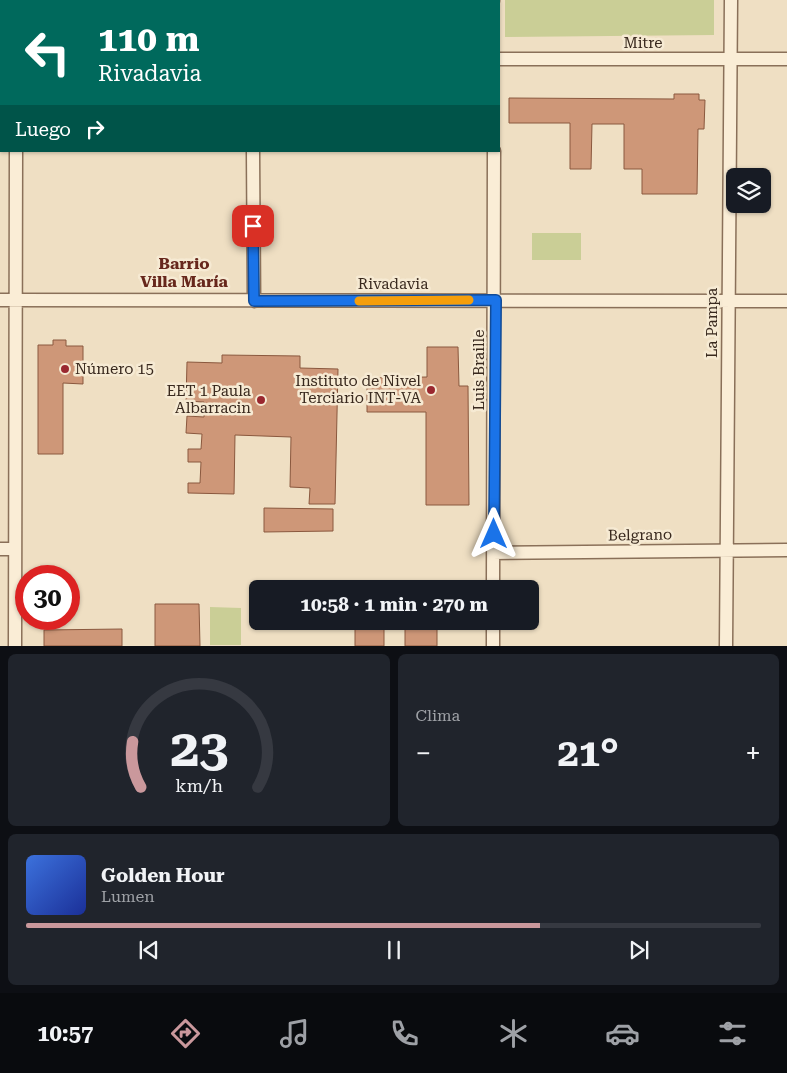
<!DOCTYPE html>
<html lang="es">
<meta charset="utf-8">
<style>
body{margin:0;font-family:"Roboto Serif",serif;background:#20242c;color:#f1f3f6;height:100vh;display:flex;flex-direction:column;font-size:19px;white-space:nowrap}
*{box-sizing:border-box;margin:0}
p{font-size:16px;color:#9ea1a6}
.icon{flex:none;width:28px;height:28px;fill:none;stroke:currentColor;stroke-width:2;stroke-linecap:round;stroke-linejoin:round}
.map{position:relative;height:646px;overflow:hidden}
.drawer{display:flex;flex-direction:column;gap:8px;padding:8px;background:#0d0f14;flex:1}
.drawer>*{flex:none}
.guide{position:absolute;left:0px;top:0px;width:500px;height:152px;box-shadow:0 1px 4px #0004;background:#00695c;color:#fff;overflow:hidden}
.tools{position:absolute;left:726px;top:168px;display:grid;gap:10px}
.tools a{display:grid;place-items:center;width:45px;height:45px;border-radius:8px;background:#171b24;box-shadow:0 1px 4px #0004;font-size:25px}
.speed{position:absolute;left:15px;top:565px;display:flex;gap:10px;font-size:25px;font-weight:700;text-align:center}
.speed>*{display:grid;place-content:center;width:65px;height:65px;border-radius:50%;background:#171b24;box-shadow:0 1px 4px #0004;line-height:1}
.speed .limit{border:8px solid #d22;background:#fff;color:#111}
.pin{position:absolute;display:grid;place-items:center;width:42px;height:42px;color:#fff;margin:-21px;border-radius:10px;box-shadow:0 2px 8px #0006}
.me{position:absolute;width:55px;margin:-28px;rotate:0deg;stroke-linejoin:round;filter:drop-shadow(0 0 4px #0008)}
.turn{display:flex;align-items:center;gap:18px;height:105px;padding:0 15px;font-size:22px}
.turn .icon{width:65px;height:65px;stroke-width:2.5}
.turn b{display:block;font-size:35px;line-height:42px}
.then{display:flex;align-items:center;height:48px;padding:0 15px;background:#0003;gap:10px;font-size:19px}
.big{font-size:38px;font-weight:700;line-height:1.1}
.drawer .tile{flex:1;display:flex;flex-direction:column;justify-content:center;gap:8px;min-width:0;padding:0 18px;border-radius:8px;background:#20242c}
.drawer .dial{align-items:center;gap:0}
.dial svg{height:130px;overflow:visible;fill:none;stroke:#363941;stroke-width:7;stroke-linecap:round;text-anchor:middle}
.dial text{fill:#f1f3f6;stroke:none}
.song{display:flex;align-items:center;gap:15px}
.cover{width:60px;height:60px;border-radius:8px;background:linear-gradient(135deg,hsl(220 70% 55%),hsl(230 70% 35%))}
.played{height:5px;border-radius:2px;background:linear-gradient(90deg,#ca989c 70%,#363941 70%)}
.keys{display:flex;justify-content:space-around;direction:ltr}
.heat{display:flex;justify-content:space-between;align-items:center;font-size:28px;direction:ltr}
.drawer .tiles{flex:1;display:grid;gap:8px;grid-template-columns:1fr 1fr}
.tile:last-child{grid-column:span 2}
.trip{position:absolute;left:249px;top:580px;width:290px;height:50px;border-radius:8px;background:#171b24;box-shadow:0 1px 4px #0004;font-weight:700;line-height:50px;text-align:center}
.menu{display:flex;height:80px;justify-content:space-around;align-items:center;background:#090b0e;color:#9ea1a6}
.menu .icon{width:35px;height:35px}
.menu .current{color:#ca989c}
.menu b{font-size:22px;color:#f1f3f6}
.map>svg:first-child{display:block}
.green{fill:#cace96}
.building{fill:#ce9778;stroke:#8a583e}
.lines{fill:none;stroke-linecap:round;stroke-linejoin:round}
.street-casing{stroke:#8a7059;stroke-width:15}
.street{stroke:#faedd6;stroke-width:12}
.route-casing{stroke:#114b97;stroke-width:12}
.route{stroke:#1a73e8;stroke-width:9}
.slow{stroke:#f59e0b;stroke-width:9}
.poi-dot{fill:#9a282f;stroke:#f6ead3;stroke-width:2}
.labels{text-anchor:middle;stroke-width:5;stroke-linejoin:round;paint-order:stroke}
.street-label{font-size:15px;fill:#39291e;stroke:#f6ead3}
.poi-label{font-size:15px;fill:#39291e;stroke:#f6ead3;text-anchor:end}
.neighbourhood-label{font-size:16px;font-weight:bold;fill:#67271c;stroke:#f6ead3}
</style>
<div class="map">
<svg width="787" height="646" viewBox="0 0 787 646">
<rect width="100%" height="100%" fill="#efdfc3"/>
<path class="green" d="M 505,0 L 714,0 L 714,35 L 505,37 Z
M 532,233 L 581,233 L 581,260 L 532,260 Z
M 210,607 L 241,608 L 241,645 L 210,645 Z"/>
<path class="building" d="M 674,94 L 699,94 L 699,100 L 705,100 L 704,129 L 698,129 L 697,194 L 642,194 L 642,169 L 624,169 L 624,124 L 592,124 L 591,169 L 570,169 L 570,123 L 509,123 L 509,98 L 674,99 Z
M 53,340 L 66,340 L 66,346 L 83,346 L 83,384 L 63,383 L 63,454 L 38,454 L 38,345 L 53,345 Z
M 427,347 L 458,347 L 459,386 L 468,386 L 469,505 L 426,505 L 426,412 L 367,412 L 367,378 L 427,377 Z
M 222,355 L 300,356 L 300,368 L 338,369 L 335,504 L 309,504 L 310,488 L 290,487 L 291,437 L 235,435 L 234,494 L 188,493 L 188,483 L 200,483 L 201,462 L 188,462 L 188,449 L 201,449 L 202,434 L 186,433 L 187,416 L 204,417 L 204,402 L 186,401 L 187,362 L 222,363 Z
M 264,508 L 333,509 L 333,531 L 264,532 Z
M 155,604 L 199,604 L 200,646 L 155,646 Z
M 355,621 L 384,621 L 384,646 L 355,646 Z
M 405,621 L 437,621 L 437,646 L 405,646 Z
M 122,629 L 122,646 L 44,646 L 44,630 Z"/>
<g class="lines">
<defs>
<path id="street" d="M 493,0 L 493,1
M 16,1 L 16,0
M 252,1 L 252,0
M 0,58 L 1,58
M 499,59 L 787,59
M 253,151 L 254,301
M 0,300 L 787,301
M 0,549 L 15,549
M 493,553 L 787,550
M 493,589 L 494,151
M 15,646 L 16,151
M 493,646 L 493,621
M 726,646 L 731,0"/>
</defs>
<use href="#street" class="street-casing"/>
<use href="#street" class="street"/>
</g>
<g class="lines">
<defs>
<path id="route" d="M 253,226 L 254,301 L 496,300 L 494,534"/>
</defs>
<use href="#route" class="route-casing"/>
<use href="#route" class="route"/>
<path class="slow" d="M 359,301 L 469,300"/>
</g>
<g class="poi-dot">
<circle cx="65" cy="369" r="5"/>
<circle cx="431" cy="390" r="5"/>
<circle cx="261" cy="400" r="5"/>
</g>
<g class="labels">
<g class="street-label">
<text x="643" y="48">Mitre</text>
<text x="393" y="289">Rivadavia</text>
<text transform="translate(712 323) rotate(-90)" y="5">La Pampa</text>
<text transform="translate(479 370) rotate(-90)" y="5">Luis Braille</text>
<text transform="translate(640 535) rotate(-1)" y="5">Belgrano</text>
</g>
<g class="poi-label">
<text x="75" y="374" text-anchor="start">Número 15</text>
<text x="421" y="386">Instituto de Nivel<tspan x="421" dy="17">Terciario INT-VA</tspan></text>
<text x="251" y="396">EET 1 Paula<tspan x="251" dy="17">Albarracin</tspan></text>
</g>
<g class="neighbourhood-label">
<text x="184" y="269">Barrio<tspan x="184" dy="18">Villa María</tspan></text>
</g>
</g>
</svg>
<div class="tools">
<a><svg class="icon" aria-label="layers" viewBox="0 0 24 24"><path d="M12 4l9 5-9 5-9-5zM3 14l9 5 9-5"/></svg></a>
</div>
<div class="speed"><div class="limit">30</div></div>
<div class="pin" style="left:253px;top:226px;background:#d93025"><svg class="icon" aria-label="arrive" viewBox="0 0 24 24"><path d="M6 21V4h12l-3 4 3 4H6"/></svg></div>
<svg class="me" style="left:494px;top:534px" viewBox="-20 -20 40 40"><path d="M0-17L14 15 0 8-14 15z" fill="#1a73e8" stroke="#fff" stroke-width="4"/></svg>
<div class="trip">10:58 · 1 min · 270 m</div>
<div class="guide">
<div class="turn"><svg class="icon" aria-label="left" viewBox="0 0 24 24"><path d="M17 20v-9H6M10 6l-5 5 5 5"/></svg><div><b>110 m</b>Rivadavia</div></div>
<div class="then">Luego<svg class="icon" aria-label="right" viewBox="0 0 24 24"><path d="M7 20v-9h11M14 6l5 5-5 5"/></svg></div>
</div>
</div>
<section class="drawer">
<div class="tiles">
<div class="tile dial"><svg viewBox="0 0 100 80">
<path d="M14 69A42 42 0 1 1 86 69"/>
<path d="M14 69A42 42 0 0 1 9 41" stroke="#ca989c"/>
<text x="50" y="56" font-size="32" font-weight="700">23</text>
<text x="50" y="72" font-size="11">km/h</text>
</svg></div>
<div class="tile"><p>Clima</p>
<div class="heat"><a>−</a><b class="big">21°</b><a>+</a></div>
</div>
<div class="tile">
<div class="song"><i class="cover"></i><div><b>Golden Hour</b><p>Lumen</p></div></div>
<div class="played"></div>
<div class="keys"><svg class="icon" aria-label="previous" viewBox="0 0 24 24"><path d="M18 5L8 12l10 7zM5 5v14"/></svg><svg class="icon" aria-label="pause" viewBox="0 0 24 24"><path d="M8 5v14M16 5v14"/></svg><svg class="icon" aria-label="next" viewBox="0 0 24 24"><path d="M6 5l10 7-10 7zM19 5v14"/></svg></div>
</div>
</div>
</section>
<nav class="menu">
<b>10:57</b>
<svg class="icon current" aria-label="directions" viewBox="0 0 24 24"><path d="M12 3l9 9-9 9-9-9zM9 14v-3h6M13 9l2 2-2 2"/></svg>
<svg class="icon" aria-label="music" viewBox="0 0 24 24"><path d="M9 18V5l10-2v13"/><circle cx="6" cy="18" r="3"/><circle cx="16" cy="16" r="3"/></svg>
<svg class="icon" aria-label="phone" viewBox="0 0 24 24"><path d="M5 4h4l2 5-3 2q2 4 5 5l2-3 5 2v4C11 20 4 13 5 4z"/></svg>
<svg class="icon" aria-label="climate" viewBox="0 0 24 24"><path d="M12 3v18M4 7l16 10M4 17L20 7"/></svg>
<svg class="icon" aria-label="car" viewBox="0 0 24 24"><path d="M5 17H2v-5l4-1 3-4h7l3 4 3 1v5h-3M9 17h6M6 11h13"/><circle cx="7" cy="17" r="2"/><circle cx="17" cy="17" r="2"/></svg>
<svg class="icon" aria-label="filters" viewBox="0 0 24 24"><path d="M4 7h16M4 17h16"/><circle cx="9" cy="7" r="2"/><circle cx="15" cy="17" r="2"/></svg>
</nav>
